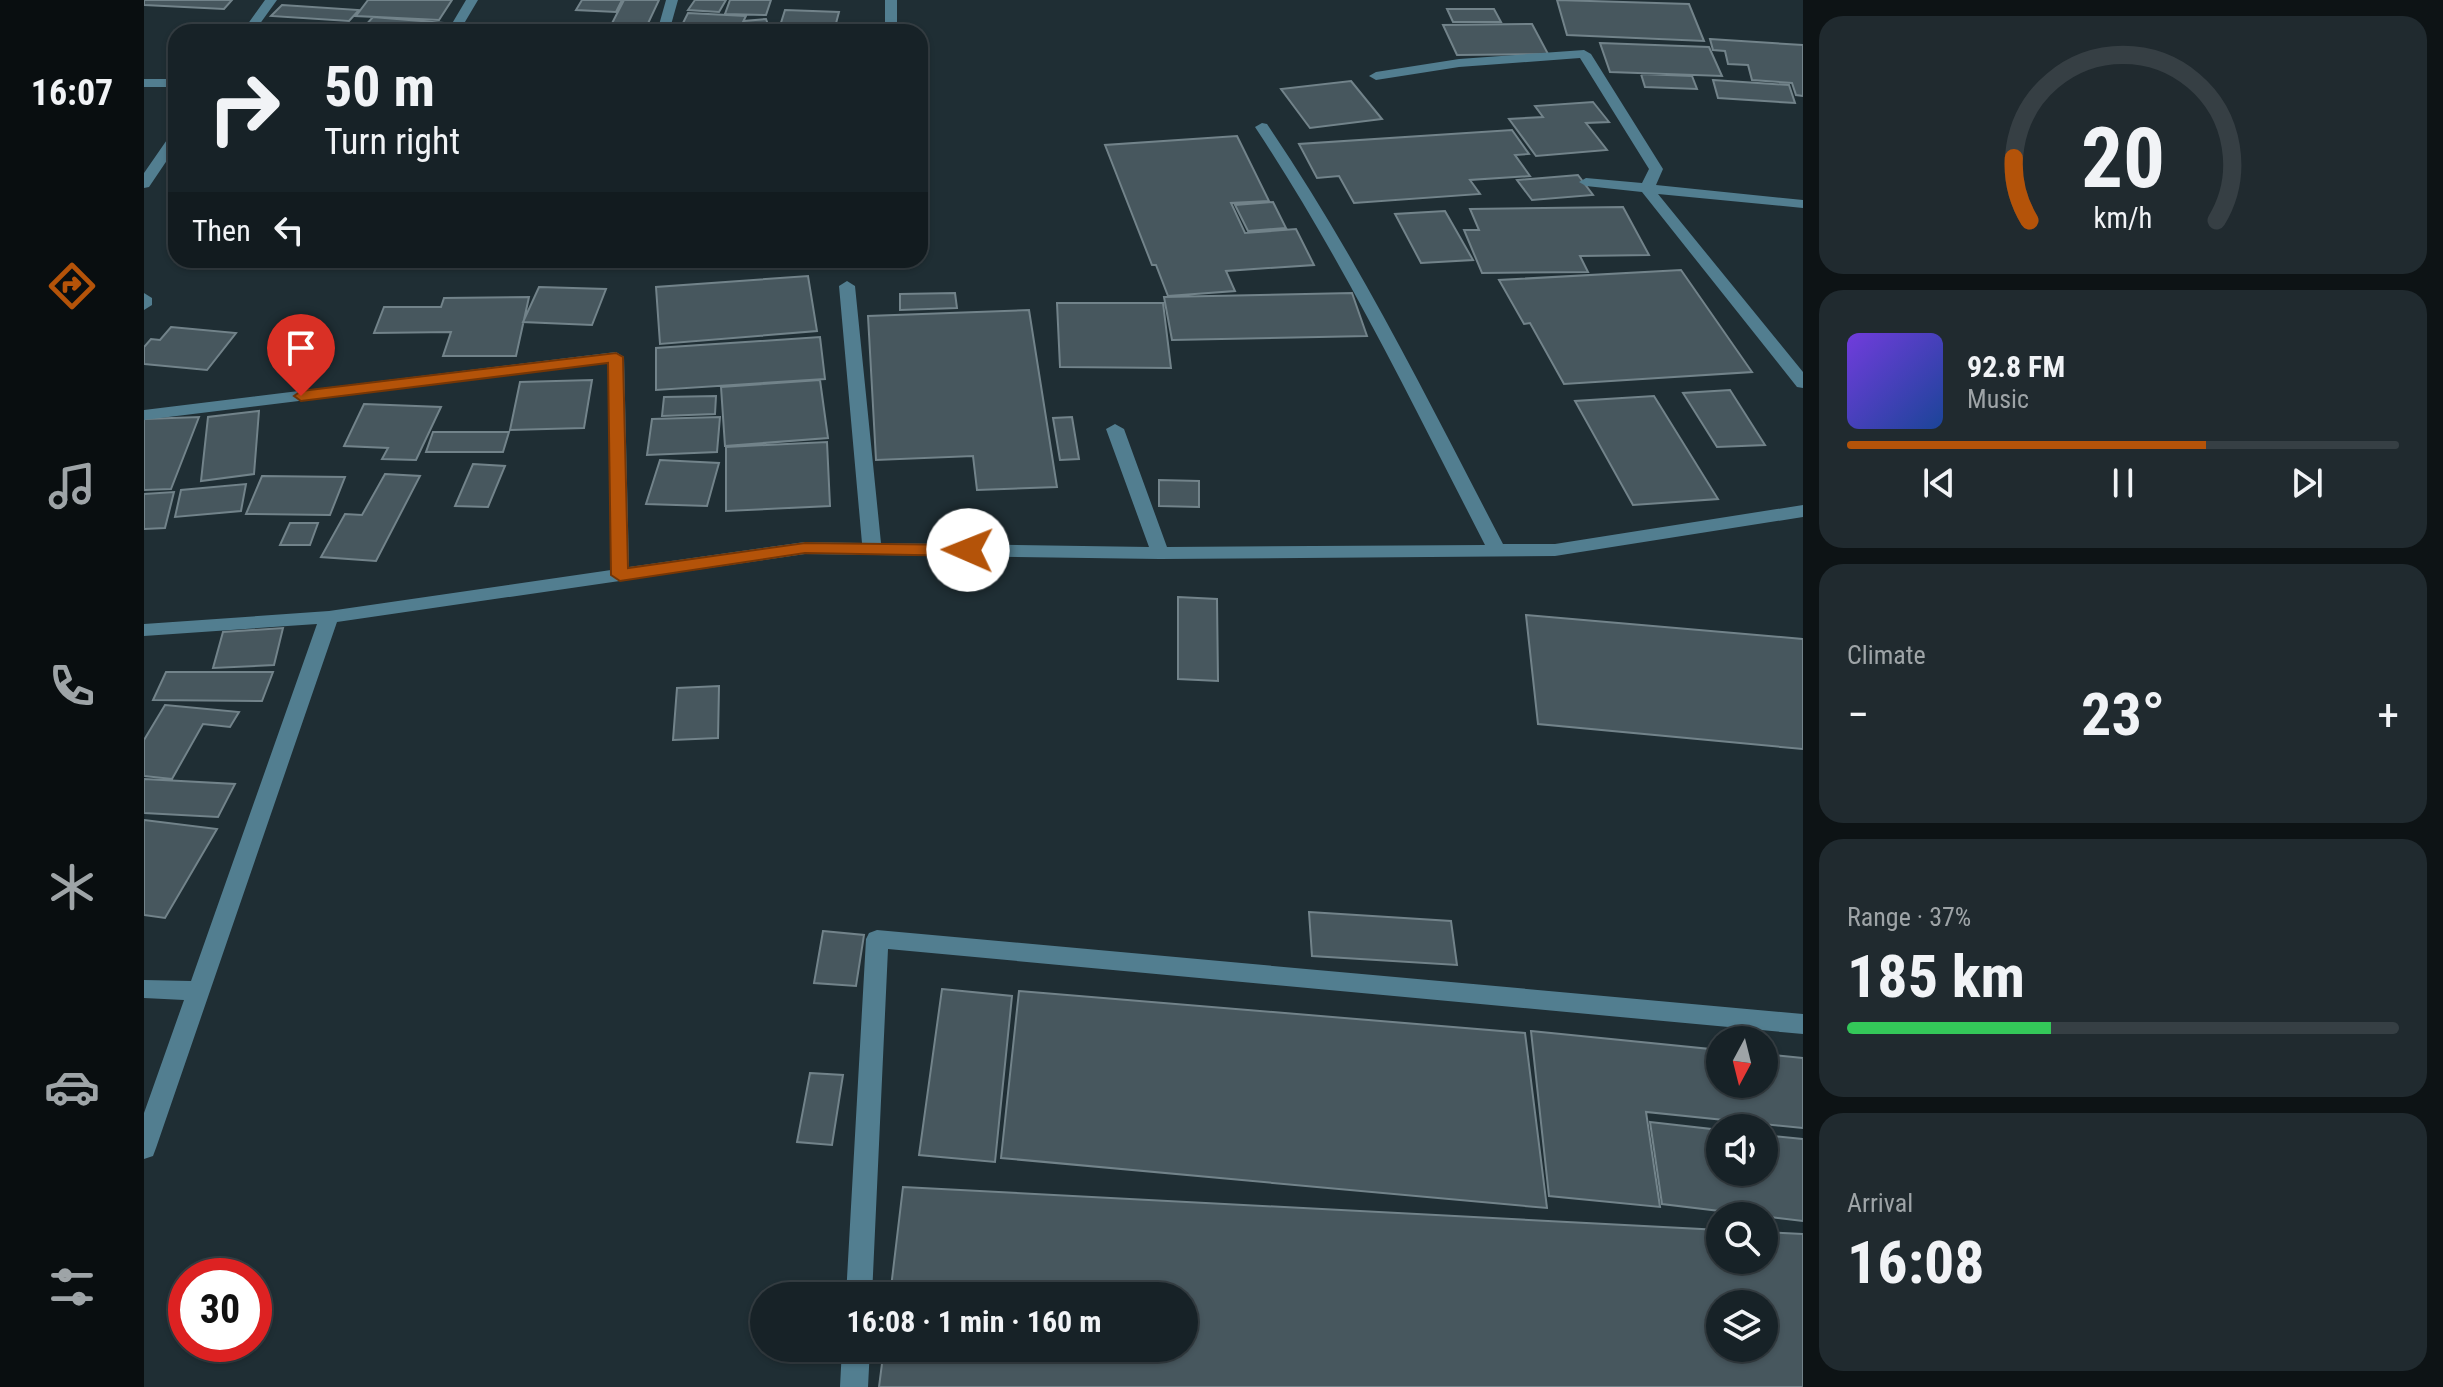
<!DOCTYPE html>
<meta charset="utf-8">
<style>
body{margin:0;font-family:"Roboto Condensed",sans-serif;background:#202a2f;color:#f1f3f6;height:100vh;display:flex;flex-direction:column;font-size:30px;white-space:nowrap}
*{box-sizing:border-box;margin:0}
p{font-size:26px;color:#9ea4a7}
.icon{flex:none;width:44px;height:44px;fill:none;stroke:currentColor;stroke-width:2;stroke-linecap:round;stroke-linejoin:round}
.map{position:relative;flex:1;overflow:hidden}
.sheet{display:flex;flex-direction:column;gap:16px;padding:16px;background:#0d1315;width:640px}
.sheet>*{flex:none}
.hud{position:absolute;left:24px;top:24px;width:760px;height:244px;border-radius:24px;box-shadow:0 2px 6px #0004,0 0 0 2px #363f44;background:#172227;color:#f1f3f6;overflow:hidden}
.needle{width:52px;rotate:187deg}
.buttons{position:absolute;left:1562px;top:1026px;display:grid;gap:16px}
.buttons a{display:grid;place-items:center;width:72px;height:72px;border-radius:50%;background:#172227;box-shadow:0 2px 6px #0004,0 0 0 2px #363f44;font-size:40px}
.speed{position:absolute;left:24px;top:1258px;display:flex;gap:16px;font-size:40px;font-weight:700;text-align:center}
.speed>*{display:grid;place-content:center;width:104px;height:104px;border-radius:50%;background:#172227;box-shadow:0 2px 6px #0004,0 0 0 2px #363f44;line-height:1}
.speed .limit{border:12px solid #d22;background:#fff;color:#111}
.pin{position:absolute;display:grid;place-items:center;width:68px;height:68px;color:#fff;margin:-82px -34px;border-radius:50% 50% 50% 0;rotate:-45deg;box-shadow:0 0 8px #0007}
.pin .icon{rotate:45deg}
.me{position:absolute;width:88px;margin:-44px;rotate:271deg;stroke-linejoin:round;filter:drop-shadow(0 0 6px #0008)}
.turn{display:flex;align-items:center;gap:28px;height:168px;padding:0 24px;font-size:36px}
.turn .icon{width:104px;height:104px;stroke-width:2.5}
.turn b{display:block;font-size:56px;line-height:68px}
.then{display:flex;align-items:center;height:76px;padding:0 24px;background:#0003;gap:16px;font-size:30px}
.big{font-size:60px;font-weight:700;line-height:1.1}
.sheet .card{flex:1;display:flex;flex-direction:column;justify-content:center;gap:12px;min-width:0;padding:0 28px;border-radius:24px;background:#202a2f}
.sheet .dial{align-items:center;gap:0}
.dial svg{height:208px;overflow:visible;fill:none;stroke:#363f44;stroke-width:7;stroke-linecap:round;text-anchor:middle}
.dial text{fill:#f1f3f6;stroke:none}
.song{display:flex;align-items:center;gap:24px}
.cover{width:96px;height:96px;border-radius:12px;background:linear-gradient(135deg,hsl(260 70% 55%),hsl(220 70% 35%))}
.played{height:8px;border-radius:4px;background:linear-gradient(90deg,#b45309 65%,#363f44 65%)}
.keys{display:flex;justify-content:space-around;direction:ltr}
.heat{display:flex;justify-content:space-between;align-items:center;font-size:44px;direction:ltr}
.charge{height:12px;border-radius:6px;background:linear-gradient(90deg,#34c759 37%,#363f44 0)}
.trip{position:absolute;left:606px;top:1282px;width:448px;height:80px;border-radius:40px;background:#172227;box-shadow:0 2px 6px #0004,0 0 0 2px #363f44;font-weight:700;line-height:80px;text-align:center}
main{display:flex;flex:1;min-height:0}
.tab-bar{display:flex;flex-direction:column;width:144px;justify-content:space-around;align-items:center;background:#090e10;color:#9ea4a7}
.tab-bar .icon{width:56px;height:56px}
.tab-bar .active{color:#b45309}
.tab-bar b{font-size:36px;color:#f1f3f6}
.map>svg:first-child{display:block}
.building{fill:#47575e;stroke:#72838a;stroke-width:2;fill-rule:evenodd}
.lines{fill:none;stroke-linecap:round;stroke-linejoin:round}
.minor{fill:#527e90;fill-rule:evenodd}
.route{fill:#b45309;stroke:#753606;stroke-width:2}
</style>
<main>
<nav class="tab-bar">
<b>16:07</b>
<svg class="icon active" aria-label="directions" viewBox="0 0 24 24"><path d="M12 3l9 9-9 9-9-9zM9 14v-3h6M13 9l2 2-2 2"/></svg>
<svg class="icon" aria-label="music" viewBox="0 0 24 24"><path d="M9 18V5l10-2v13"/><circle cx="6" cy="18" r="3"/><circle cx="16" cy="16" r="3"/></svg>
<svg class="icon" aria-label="phone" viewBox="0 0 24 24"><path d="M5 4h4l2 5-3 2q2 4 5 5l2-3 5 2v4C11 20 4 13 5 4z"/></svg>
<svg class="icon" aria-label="climate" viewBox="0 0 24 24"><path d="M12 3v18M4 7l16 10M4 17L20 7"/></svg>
<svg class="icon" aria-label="car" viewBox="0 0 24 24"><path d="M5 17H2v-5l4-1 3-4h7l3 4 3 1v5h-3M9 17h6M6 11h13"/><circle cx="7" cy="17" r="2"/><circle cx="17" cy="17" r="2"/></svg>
<svg class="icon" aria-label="filters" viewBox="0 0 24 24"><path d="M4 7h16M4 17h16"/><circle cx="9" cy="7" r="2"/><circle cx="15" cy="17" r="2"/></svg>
</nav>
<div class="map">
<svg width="1659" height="1387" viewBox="0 0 1659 1387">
<rect width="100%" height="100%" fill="#1f2e34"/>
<path class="building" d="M 0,0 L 88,0 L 80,9 L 0,5 Z
M 224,0 L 308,0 L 295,20 L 212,16 Z
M 438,0 L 478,0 L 472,12 L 432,10 Z
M 480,0 L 515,0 L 500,32 L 464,31 Z
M 551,0 L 582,0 L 575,12 L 544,10 Z
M 586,0 L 627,0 L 622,15 L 581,14 Z
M 1413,0 L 1545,4 L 1560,41 L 1423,35 Z
M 138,5 L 215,10 L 205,21 L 127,16 Z
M 1303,9 L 1350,9 L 1357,22 L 1309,22 Z
M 641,10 L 695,12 L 690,31 L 635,29 Z
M 544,13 L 602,16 L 595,30 L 537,27 Z
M 229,17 L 301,23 L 293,32 L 244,32 L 219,28 Z
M 622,19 L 626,30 L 603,32 L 600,21 Z
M 1388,24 L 1404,54 L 1313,55 L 1299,25 Z
M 1566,39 L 1659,45 L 1659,96 L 1652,95 L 1648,83 L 1608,80 L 1604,65 L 1584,64 L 1581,51 L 1569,50 Z
M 1456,43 L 1565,47 L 1578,76 L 1466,72 Z
M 1497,74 L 1548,76 L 1553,89 L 1501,87 Z
M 1569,80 L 1645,85 L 1651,103 L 1574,98 Z
M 1207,81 L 1238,119 L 1166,128 L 1137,89 Z
M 1449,102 L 1465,122 L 1442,123 L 1463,150 L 1392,156 L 1365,119 L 1399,117 L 1391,106 Z
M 1368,130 L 1385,154 L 1371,155 L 1386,176 L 1326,180 L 1336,194 L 1210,203 L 1195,176 L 1173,178 L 1155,144 Z
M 1093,136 L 1125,201 L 1087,203 L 1101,233 L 1152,229 L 1170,265 L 1082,271 L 1091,291 L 1024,296 L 1012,265 L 1008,265 L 961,145 Z
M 1434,175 L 1449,195 L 1388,200 L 1373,180 Z
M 1129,202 L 1142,228 L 1104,231 L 1091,205 Z
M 1479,207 L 1505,255 L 1436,256 L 1444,272 L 1338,273 L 1320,230 L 1335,230 L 1326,209 Z
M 1301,211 L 1329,260 L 1277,263 L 1251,214 Z
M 1537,270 L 1608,372 L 1420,384 L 1386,323 L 1380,324 L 1355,280 Z
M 664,276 L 673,331 L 516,344 L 512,287 Z
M 395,287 L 462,289 L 448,325 L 379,322 Z
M 811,293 L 813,308 L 756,310 L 756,294 Z
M 1208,293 L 1223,336 L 1028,340 L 1020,297 Z
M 385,297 L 372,356 L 299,356 L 307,332 L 230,333 L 240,307 L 297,307 L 300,298 Z
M 913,303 L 1019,303 L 1027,368 L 916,367 Z
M 885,310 L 913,487 L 833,490 L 829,456 L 732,460 L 724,316 Z
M 27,327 L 92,333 L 63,370 L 0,364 L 0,347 L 7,339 L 16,340 Z
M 676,337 L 681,379 L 512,390 L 512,348 Z
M 448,380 L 440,428 L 366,430 L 376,382 Z
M 676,380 L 684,438 L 581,446 L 577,387 Z
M 1586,390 L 1621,445 L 1573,447 L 1539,393 Z
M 572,396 L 571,414 L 518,416 L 520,397 Z
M 1510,396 L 1574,499 L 1489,505 L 1431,401 Z
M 220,404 L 297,407 L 272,460 L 238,459 L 244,448 L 200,446 Z
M 115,411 L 110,474 L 57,481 L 64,417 Z
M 55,417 L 27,489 L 0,490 L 0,419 Z
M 576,417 L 573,452 L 503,455 L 508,419 Z
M 928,417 L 935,459 L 916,460 L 909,418 Z
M 289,432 L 365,432 L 359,452 L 282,452 Z
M 683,442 L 686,506 L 582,511 L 582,447 Z
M 516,460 L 575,463 L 563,506 L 502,504 Z
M 329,464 L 361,466 L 344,507 L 311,506 Z
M 241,474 L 276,476 L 232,561 L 177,557 L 201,514 L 218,515 Z
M 118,476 L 201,477 L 186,515 L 102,514 Z
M 1015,480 L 1055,481 L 1055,507 L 1015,506 Z
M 102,484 L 97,511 L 31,517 L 37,490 Z
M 30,492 L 21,528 L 0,529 L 0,494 Z
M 146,523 L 174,523 L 166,545 L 136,545 Z
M 1034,597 L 1073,599 L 1074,681 L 1034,679 Z
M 1382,615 L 1659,639 L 1659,749 L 1394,724 Z
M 139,628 L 130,665 L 69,668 L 79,632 Z
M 22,672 L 129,672 L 118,701 L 9,700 Z
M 575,686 L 574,738 L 529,740 L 533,688 Z
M 21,705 L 95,712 L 86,727 L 59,724 L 28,779 L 0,776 L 0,740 Z
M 0,779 L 91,784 L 74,817 L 0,813 Z
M 0,820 L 73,829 L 21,918 L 0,915 Z
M 1165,912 L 1307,921 L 1313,965 L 1168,956 Z
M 679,931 L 720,935 L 712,986 L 670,983 Z
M 798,989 L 868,996 L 851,1162 L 775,1155 Z
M 875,991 L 1381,1033 L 1403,1208 L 857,1158 Z
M 1387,1031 L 1576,1050 L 1576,1084 L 1620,1084 L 1620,1054 L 1659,1058 L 1659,1128 L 1502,1112 L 1516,1207 L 1405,1196 Z
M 666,1073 L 699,1075 L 688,1145 L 653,1142 Z
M 1506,1122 L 1576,1130 L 1576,1172 L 1620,1172 L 1620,1135 L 1659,1139 L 1659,1221 L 1518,1204 Z
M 759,1187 L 1576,1230 L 1576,1260 L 1620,1260 L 1620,1232 L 1659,1234 L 1659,1387 L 735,1387 L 740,1348 L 1040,1348 L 1040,1296 L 746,1296 ZM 1576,1304 L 1620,1304 L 1620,1348 L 1576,1348 Z"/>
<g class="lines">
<path class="minor" d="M 121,0 L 133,0 L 110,32 L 98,32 Z
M 322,0 L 334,0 L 315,32 L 303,32 Z
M 522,0 L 534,0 L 525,32 L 513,32 Z
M 741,0 L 753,0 L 753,32 L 741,32 Z
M 1440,50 L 1447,54 L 1519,169 L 1512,185 L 1659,200 L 1659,208 L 1514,194 L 1659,372 L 1659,388 L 1653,387 L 1498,192 L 1442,186 L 1435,182 L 1442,178 L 1498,183 L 1505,169 L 1436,58 L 1315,67 L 1232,80 L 1225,76 L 1232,72 L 1315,59 Z
M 0,79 L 32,79 L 32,87 L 0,87 Z
M 1118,123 L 1123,124 C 1214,258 1285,402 1359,544 L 1411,544 L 1659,505 L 1659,517 L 1411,556 L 1016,559 L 661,554 L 193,622 L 12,1148 L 9,1156 L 0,1159 L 0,1113 L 40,1000 L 0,998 L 0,980 L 47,981 L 173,624 L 0,636 L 0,624 L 185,611 L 467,570 L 464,363 L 0,420 L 0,410 L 472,352 L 480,357 L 485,567 L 661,542 L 718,543 L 695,286 L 703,281 L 711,286 L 737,543 L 1005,547 L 962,429 L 971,424 L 980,429 L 1023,547 L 1341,545 C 1268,403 1199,260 1111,127 Z
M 32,133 L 32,147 L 5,187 L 0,188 L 0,173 L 27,134 Z
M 0,293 L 8,298 L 8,305 L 0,310 Z
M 733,930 L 1659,1014 L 1659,1034 L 744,949 L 728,1296 L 702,1296 L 722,939 L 725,933 Z
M 698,1348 L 726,1348 L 724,1387 L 696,1387 Z"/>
</g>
<path class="route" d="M 472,353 L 479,357 L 484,568 L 661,543 L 824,545 L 832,550 L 824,556 L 661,553 L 476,581 L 467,575 L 464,363 L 157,401 L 150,396 L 157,391 Z"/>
</svg>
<div class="buttons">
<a><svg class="needle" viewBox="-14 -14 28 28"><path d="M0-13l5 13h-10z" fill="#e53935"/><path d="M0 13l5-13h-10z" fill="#9ea4a7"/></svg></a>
<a><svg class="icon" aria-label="sound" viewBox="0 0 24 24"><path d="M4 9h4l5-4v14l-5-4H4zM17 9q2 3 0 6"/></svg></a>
<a><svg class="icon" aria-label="search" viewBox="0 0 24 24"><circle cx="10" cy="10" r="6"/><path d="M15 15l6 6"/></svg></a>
<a><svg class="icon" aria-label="layers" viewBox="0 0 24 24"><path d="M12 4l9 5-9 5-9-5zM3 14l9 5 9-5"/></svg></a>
</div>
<div class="speed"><div class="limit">30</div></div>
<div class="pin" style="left:157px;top:396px;background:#d93025"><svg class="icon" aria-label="arrive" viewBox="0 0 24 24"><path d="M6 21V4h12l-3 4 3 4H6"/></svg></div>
<svg class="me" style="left:824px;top:550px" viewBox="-20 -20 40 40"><circle r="19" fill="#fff"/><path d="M0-13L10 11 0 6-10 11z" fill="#b45309"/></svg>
<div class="trip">16:08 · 1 min · 160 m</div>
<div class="hud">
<div class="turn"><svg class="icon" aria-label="right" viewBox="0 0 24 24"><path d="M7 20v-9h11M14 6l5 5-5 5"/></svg><div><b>50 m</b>Turn right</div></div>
<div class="then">Then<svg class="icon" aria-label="left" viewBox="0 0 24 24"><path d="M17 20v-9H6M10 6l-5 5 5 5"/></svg></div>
</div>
</div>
<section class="sheet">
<div class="card dial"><svg viewBox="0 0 100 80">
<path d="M14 69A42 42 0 1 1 86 69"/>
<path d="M14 69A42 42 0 0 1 8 45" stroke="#b45309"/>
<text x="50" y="56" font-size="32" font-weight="700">20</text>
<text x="50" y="72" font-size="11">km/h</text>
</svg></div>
<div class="card">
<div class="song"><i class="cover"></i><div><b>92.8 FM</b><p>Music</p></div></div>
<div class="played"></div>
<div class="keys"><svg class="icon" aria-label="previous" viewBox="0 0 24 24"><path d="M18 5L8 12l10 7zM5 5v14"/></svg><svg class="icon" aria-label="pause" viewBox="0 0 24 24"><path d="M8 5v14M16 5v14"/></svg><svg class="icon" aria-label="next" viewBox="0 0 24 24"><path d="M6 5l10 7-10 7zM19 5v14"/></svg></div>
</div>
<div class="card"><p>Climate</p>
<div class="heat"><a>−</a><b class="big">23°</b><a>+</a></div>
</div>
<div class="card"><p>Range · 37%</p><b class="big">185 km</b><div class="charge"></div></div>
<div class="card"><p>Arrival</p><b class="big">16:08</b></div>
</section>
</main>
